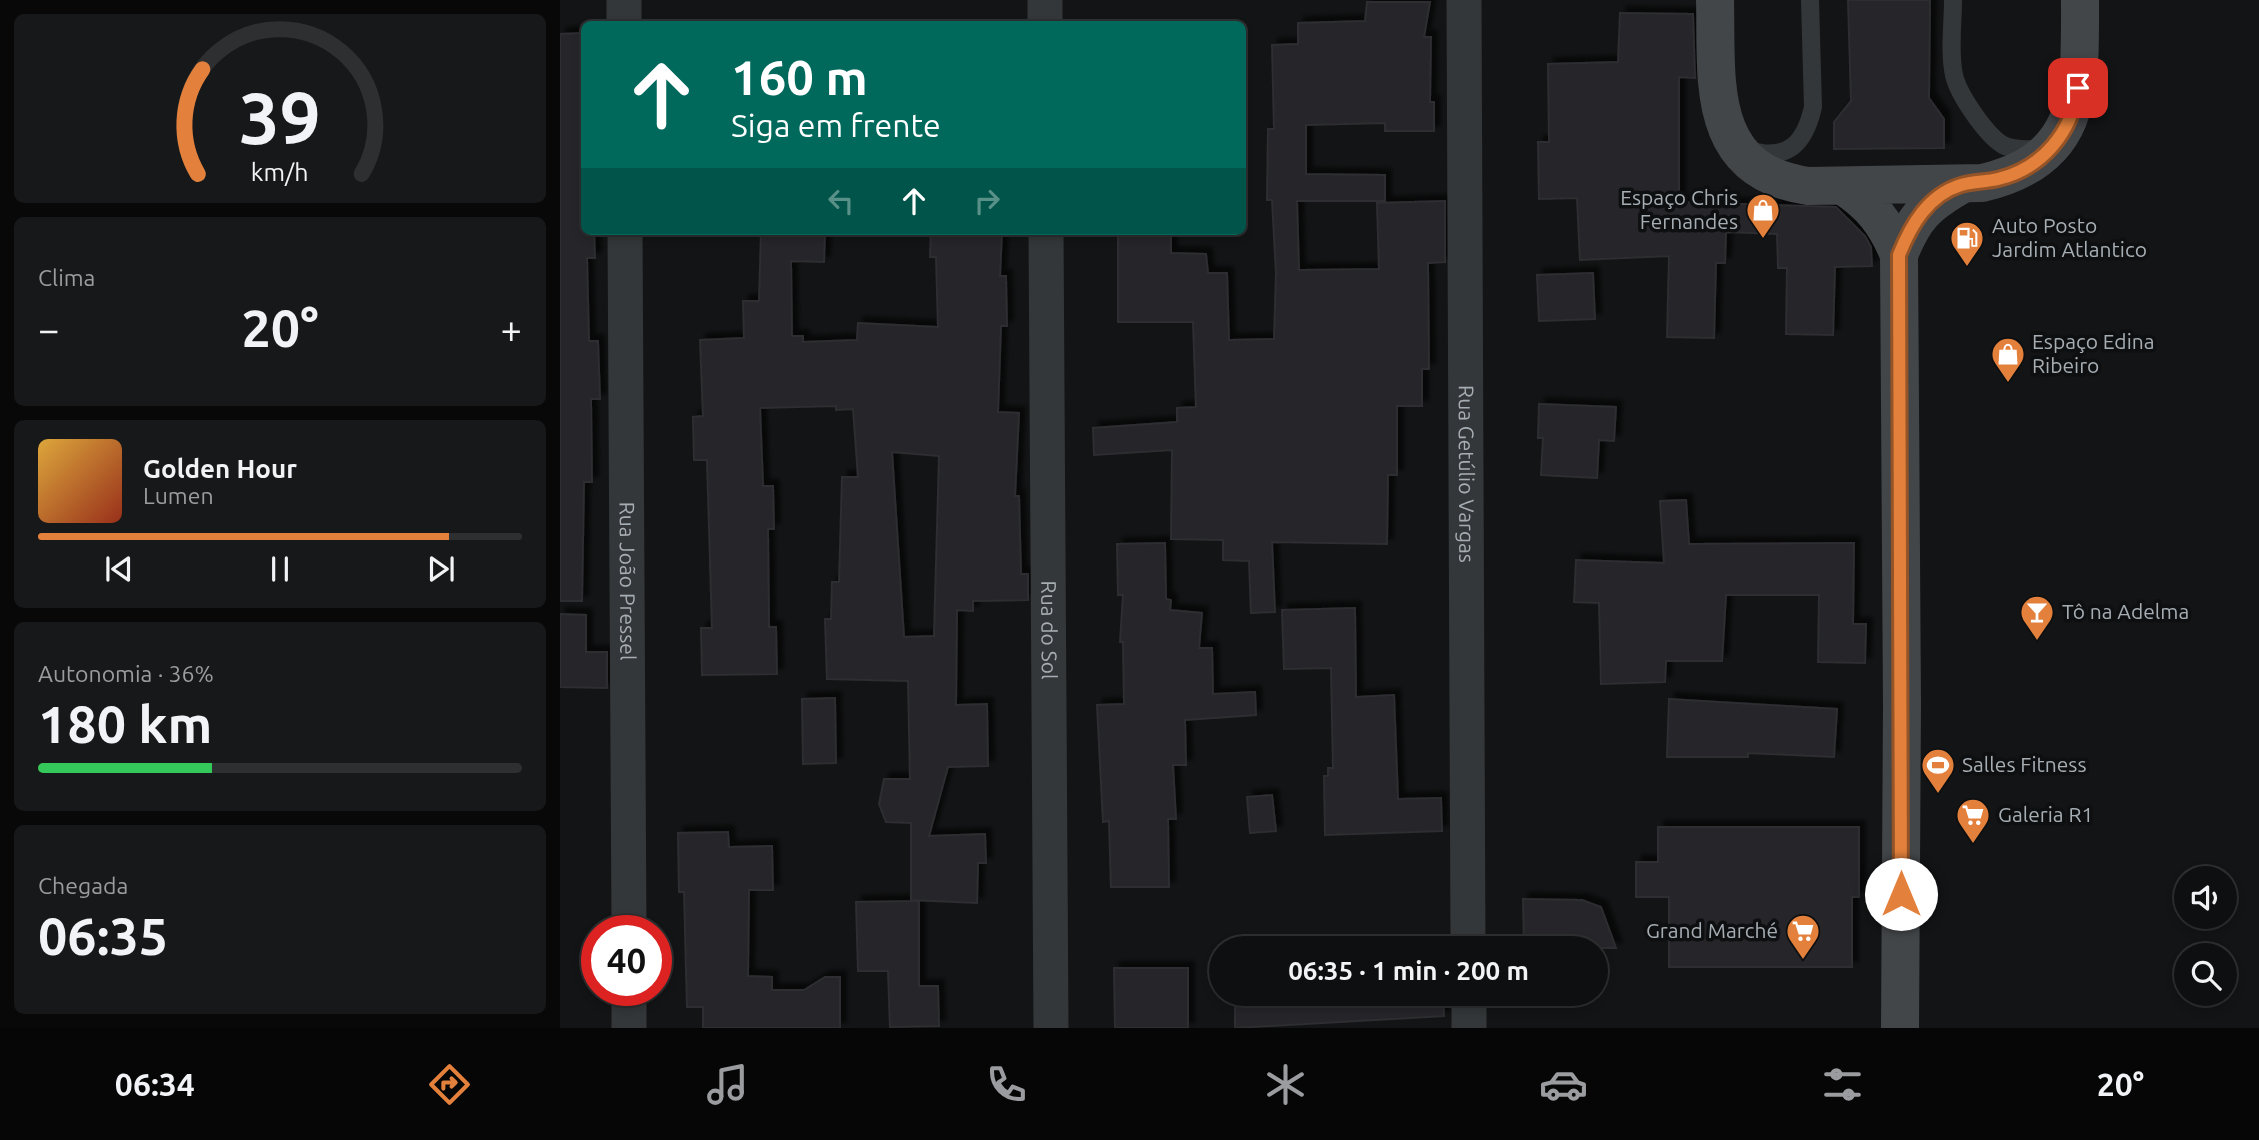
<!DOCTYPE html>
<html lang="pt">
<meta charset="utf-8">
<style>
body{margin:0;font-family:Ubuntu,sans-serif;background:#171819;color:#f1f3f6;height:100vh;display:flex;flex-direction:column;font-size:26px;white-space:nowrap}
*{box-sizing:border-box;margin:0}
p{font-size:23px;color:#9b9c9f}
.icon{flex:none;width:38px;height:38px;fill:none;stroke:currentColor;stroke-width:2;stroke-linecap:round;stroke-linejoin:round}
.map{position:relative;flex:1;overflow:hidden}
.sheet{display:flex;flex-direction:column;gap:14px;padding:14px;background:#080809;width:560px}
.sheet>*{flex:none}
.banner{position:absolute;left:21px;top:21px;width:665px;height:214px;border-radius:10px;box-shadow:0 4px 10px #0003,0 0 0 2px #2e2f30;background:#00695c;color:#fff;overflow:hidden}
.tools{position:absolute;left:1614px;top:866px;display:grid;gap:14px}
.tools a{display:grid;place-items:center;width:63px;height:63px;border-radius:50%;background:#0e0f10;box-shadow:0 4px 10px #0003,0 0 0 2px #2e2f30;font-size:35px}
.speed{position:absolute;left:21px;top:915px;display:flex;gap:14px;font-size:35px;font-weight:700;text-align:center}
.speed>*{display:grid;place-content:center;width:91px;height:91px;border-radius:50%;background:#0e0f10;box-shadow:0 4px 10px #0003,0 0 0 2px #2e2f30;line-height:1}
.speed .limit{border:10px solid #d22;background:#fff;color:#111}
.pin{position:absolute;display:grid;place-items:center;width:60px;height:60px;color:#fff;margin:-30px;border-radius:14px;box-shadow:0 4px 10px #0006}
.me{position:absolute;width:77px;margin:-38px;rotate:0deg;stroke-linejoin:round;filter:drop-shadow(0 0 5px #0008)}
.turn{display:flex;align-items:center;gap:24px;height:147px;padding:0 35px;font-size:32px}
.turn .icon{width:91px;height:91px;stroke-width:2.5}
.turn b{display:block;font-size:49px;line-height:60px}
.lanes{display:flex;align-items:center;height:66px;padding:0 35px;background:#0003;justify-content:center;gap:35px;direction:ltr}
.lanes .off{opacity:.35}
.big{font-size:52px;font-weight:700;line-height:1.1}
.sheet .card{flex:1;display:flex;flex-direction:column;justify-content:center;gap:10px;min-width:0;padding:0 24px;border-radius:10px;background:#171819}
.sheet .dial{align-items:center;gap:0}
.dial svg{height:182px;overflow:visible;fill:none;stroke:#2e2f30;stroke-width:7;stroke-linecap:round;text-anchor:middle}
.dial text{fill:#f1f3f6;stroke:none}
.song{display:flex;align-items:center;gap:21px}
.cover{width:84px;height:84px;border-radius:10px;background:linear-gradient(135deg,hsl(40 70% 55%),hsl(10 70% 35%))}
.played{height:7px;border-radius:4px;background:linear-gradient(90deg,#e3813c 85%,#2e2f30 85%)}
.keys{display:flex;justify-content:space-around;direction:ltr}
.heat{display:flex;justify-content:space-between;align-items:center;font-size:38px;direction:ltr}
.charge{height:10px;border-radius:5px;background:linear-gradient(90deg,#34c759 36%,#2e2f30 0)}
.trip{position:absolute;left:649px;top:936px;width:399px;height:70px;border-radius:35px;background:#0e0f10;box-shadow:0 4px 10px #0003,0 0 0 2px #2e2f30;font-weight:700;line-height:70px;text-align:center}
.tab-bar{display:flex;height:112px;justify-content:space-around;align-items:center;background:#060606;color:#9b9c9f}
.tab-bar .icon{width:49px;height:49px}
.tab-bar .active{color:#e3813c}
.tab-bar b{font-size:32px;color:#f1f3f6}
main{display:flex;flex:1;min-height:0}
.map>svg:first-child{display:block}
.building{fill:#262729;stroke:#2d2e31;stroke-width:2;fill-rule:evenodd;filter:url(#shadow)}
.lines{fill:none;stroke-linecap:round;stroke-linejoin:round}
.lane{stroke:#343739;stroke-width:18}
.street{stroke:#343739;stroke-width:35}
.secondary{stroke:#434649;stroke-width:38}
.route-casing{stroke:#945427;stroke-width:18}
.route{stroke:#e3813c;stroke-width:12}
.labels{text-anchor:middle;stroke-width:7;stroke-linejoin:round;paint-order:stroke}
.poi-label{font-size:21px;fill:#a6aeb4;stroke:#0e0f10;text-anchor:start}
.street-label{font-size:21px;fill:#a6aeb4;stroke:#0e0f10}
</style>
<main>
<section class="sheet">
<div class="card dial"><svg viewBox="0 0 100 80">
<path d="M14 69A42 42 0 1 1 86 69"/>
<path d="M14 69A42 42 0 0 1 16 23" stroke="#e3813c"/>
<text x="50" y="56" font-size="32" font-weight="700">39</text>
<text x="50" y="72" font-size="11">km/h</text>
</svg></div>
<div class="card"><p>Clima</p>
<div class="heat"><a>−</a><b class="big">20°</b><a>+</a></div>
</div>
<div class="card">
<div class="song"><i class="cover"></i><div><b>Golden Hour</b><p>Lumen</p></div></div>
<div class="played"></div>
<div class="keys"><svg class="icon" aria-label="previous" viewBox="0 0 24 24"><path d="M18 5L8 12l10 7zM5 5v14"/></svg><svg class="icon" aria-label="pause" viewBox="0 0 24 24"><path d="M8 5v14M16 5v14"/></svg><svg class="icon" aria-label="next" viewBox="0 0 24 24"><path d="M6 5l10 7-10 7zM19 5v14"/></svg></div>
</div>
<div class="card"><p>Autonomia · 36%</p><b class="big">180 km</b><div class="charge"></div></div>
<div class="card"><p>Chegada</p><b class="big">06:35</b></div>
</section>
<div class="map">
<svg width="1699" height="1028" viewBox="0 0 1699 1028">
<defs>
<filter id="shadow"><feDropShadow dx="6" dy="-6" stdDeviation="2" flood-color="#0009"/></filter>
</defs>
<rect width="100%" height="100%" fill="#131415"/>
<path class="building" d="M 1288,0 L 1370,0 L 1369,98 L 1384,119 L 1384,148 L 1274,149 L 1274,122 L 1291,101 Z
M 807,2 L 870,2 L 864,37 L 871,37 L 870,102 L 874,102 L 874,131 L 825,131 L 825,123 L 746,125 L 746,174 L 825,175 L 825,201 L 737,201 L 739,270 L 819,269 L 817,203 L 885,201 L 885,262 L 868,263 L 869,369 L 862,369 L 862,406 L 837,406 L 837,475 L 828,475 L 827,544 L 712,542 L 715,612 L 691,613 L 689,561 L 663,560 L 663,540 L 611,539 L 612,450 L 534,455 L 533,428 L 617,422 L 617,408 L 636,407 L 633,322 L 558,322 L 558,231 L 611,231 L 611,253 L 646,254 L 648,273 L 667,273 L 669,340 L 714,339 L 716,273 L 712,200 L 707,200 L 708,129 L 714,129 L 712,45 L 738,44 L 738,23 L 805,21 Z
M 1060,13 L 1133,14 L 1135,78 L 1119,77 L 1119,202 L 1276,207 L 1305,236 L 1311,247 L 1312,266 L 1275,267 L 1273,335 L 1226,334 L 1227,268 L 1218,268 L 1217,234 L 1166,232 L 1165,263 L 1156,263 L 1154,338 L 1107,337 L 1109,256 L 1020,260 L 1017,198 L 979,199 L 978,142 L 989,142 L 988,64 L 1058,62 Z
M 24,33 L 24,231 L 34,231 L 35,258 L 27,258 L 29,341 L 38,341 L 40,399 L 31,399 L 32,482 L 24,482 L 22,601 L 0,601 L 0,34 Z
M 201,231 L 265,231 L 264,262 L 231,261 L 232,336 L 243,336 L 243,342 L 297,340 L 298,323 L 378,327 L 376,257 L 370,257 L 371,231 L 442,231 L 440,276 L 446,276 L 447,326 L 441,326 L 438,412 L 459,413 L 455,496 L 459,496 L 461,574 L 468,574 L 468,600 L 413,601 L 413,611 L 397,610 L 396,705 L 427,704 L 428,766 L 388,767 L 369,836 L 425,834 L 426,863 L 418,863 L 417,903 L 351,900 L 351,823 L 326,822 L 319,804 L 324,779 L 350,779 L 348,681 L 267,679 L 265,619 L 271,619 L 272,582 L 279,582 L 282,477 L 298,477 L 293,409 L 276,410 L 276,406 L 200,408 L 203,486 L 213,486 L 214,529 L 208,529 L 209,627 L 216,627 L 217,674 L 142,675 L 141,628 L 152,628 L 147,460 L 134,460 L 133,417 L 143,416 L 140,340 L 184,338 L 183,301 L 199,301 ZM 332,452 L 379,456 L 374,636 L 344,637 Z
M 1033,273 L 1035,319 L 979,321 L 977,275 Z
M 979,404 L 1056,407 L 1054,441 L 1039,440 L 1037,478 L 981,475 L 983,438 L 978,438 Z
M 1126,500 L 1129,544 L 1294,543 L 1293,624 L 1306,624 L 1305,663 L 1258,662 L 1259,595 L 1166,595 L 1162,661 L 1106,661 L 1105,682 L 1041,684 L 1039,603 L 1014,602 L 1016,560 L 1104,563 L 1100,501 Z
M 605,543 L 606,599 L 611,600 L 610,610 L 642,613 L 639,648 L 652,648 L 653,694 L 695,692 L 696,715 L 625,720 L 626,765 L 613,765 L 616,819 L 608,819 L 609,887 L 551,887 L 549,821 L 543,822 L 537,705 L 564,704 L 563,642 L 560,642 L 563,595 L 558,595 L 557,544 Z
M 795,608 L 796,697 L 834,695 L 838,799 L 881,798 L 882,831 L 765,835 L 764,776 L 768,776 L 768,768 L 773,768 L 771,668 L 724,669 L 722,610 Z
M 0,614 L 26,615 L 26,652 L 47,652 L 47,688 L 0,687 Z
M 275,698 L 276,763 L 243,764 L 242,699 Z
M 1109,699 L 1277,709 L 1274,757 L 1188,753 L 1188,757 L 1107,757 Z
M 712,795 L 716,831 L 690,833 L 687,797 Z
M 1098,827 L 1299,827 L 1299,897 L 1292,897 L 1292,967 L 1109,967 L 1109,897 L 1076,897 L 1076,862 L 1098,862 Z
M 168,832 L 169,847 L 212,846 L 213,890 L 189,890 L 188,976 L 212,977 L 212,990 L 244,990 L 265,977 L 280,977 L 280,1028 L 143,1028 L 143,1007 L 127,1007 L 124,892 L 119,892 L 118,833 Z
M 963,899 L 1022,900 L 1041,907 L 1056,948 L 964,948 Z
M 359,901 L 359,986 L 378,986 L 379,1026 L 330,1027 L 328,971 L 298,971 L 296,902 Z
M 554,968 L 628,968 L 628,1028 L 555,1028 Z
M 675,994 L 883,994 L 884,1016 L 675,1028 Z"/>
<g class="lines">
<path class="lane" d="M 1393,0 C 1393,24 1389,52 1394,75 C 1398,94 1426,135 1443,145 C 1454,151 1468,149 1480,149
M 1189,150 C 1229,162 1245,142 1253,107 L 1250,0"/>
<g class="street">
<path d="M 64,0 L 64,24"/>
<path d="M 485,0 L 485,24"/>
<path id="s1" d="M 904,0 L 908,948"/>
<path id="s2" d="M 65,231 L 69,931"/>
<path id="s3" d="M 486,231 L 491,1028"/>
<path d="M 69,990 L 69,1028"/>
<path d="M 909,994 L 909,1028"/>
</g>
<path class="secondary" d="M 1155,0 C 1157,80 1144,171 1248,186 L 1422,183 C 1525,159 1520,88 1520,0
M 1283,186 C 1311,204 1326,223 1339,255 L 1342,705 L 1340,1028
M 1339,255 C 1354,217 1366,205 1401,185"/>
</g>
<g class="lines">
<defs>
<path id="route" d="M 1341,894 L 1339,255 C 1351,225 1368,195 1401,185 C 1413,181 1426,182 1438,179 C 1483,168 1512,132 1518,88"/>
</defs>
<use href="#route" class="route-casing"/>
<use href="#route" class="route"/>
</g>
<defs>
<symbol id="shop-pin" viewBox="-11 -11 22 30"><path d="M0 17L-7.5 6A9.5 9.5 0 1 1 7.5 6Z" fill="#e3813c" stroke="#0e0f10"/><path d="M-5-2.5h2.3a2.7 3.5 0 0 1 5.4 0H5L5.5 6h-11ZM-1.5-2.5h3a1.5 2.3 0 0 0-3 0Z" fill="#fff"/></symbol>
<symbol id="fuel-pin" viewBox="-11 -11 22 30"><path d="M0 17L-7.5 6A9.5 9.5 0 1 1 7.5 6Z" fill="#e3813c" stroke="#0e0f10"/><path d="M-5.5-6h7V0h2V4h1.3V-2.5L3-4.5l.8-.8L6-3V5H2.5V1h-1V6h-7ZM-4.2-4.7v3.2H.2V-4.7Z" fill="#fff"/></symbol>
<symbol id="bar-pin" viewBox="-11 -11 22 30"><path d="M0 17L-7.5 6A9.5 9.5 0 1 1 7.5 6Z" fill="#e3813c" stroke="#0e0f10"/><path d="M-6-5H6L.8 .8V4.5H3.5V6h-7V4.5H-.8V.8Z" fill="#fff"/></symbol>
<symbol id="stadium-pin" viewBox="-11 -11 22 30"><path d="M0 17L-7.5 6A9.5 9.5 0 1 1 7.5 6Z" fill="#e3813c" stroke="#0e0f10"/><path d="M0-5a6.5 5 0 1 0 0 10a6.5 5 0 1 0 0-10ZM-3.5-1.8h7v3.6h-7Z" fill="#fff"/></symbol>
<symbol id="supermarket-pin" viewBox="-11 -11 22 30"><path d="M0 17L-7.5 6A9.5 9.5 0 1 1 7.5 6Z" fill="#e3813c" stroke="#0e0f10"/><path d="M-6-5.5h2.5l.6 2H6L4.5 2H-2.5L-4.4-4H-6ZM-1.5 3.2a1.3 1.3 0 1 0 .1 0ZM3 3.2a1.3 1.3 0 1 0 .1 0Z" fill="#fff"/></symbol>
</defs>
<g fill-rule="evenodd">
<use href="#shop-pin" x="1184" y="191" width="38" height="52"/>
<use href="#fuel-pin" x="1388" y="219" width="38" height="52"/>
<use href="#shop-pin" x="1429" y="335" width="38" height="52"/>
<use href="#bar-pin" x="1458" y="593" width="38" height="52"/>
<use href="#stadium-pin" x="1359" y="746" width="38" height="52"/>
<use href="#supermarket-pin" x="1394" y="796" width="38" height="52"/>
<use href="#supermarket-pin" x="1224" y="912" width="38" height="52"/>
</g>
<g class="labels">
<g class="poi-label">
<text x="1178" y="205" text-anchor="end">Espaço Chris<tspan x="1178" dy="24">Fernandes</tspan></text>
<text x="1432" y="233">Auto Posto<tspan x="1432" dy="24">Jardim Atlantico</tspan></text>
<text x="1472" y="349">Espaço Edina<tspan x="1472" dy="24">Ribeiro</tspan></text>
<text x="1502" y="619">Tô na Adelma</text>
<text x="1402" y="772">Salles Fitness</text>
<text x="1438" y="822">Galeria R1</text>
<text x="1218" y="938" text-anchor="end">Grand Marché</text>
</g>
<g class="street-label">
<text dy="7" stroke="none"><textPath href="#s1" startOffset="474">Rua Getúlio Vargas</textPath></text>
<text dy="7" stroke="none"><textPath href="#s2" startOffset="350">Rua João Pressel</textPath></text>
<text dy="7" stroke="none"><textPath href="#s3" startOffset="399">Rua do Sol</textPath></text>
</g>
</g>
</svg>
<div class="tools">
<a><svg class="icon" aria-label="sound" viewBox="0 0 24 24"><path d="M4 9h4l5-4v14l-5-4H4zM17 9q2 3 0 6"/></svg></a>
<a><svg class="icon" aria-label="search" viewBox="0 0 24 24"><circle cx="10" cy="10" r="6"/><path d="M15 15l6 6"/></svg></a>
</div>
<div class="speed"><div class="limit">40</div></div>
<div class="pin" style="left:1518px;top:88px;background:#d93025"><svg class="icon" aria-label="arrive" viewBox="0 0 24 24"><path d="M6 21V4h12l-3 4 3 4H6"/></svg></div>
<svg class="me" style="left:1341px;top:894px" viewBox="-20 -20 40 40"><circle r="19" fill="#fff"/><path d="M0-13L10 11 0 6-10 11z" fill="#e3813c"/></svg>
<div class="trip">06:35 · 1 min · 200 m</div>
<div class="banner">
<div class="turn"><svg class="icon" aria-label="ahead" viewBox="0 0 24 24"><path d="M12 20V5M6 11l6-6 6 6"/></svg><div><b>160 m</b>Siga em frente</div></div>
<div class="lanes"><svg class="icon off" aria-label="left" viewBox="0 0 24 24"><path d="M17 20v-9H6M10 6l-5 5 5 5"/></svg><svg class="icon" aria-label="ahead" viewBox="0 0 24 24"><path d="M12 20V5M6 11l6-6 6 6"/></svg><svg class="icon off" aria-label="right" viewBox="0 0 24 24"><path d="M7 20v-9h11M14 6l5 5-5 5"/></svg></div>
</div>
</div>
</main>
<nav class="tab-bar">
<b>06:34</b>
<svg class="icon active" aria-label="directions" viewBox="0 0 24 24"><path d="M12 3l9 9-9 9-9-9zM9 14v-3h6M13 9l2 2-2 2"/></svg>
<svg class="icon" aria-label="music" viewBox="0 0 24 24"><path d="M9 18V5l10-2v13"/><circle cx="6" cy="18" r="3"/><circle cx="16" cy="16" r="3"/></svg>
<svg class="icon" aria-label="phone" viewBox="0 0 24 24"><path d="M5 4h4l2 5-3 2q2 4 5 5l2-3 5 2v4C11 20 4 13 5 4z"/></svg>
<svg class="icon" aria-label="climate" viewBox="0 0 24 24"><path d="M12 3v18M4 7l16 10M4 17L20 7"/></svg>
<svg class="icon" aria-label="car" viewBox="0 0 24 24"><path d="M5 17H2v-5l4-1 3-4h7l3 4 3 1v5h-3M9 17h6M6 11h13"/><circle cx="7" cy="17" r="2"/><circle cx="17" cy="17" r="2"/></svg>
<svg class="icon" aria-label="filters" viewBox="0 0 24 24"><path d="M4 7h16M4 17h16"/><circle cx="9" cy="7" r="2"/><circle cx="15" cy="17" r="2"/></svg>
<b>20°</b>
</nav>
